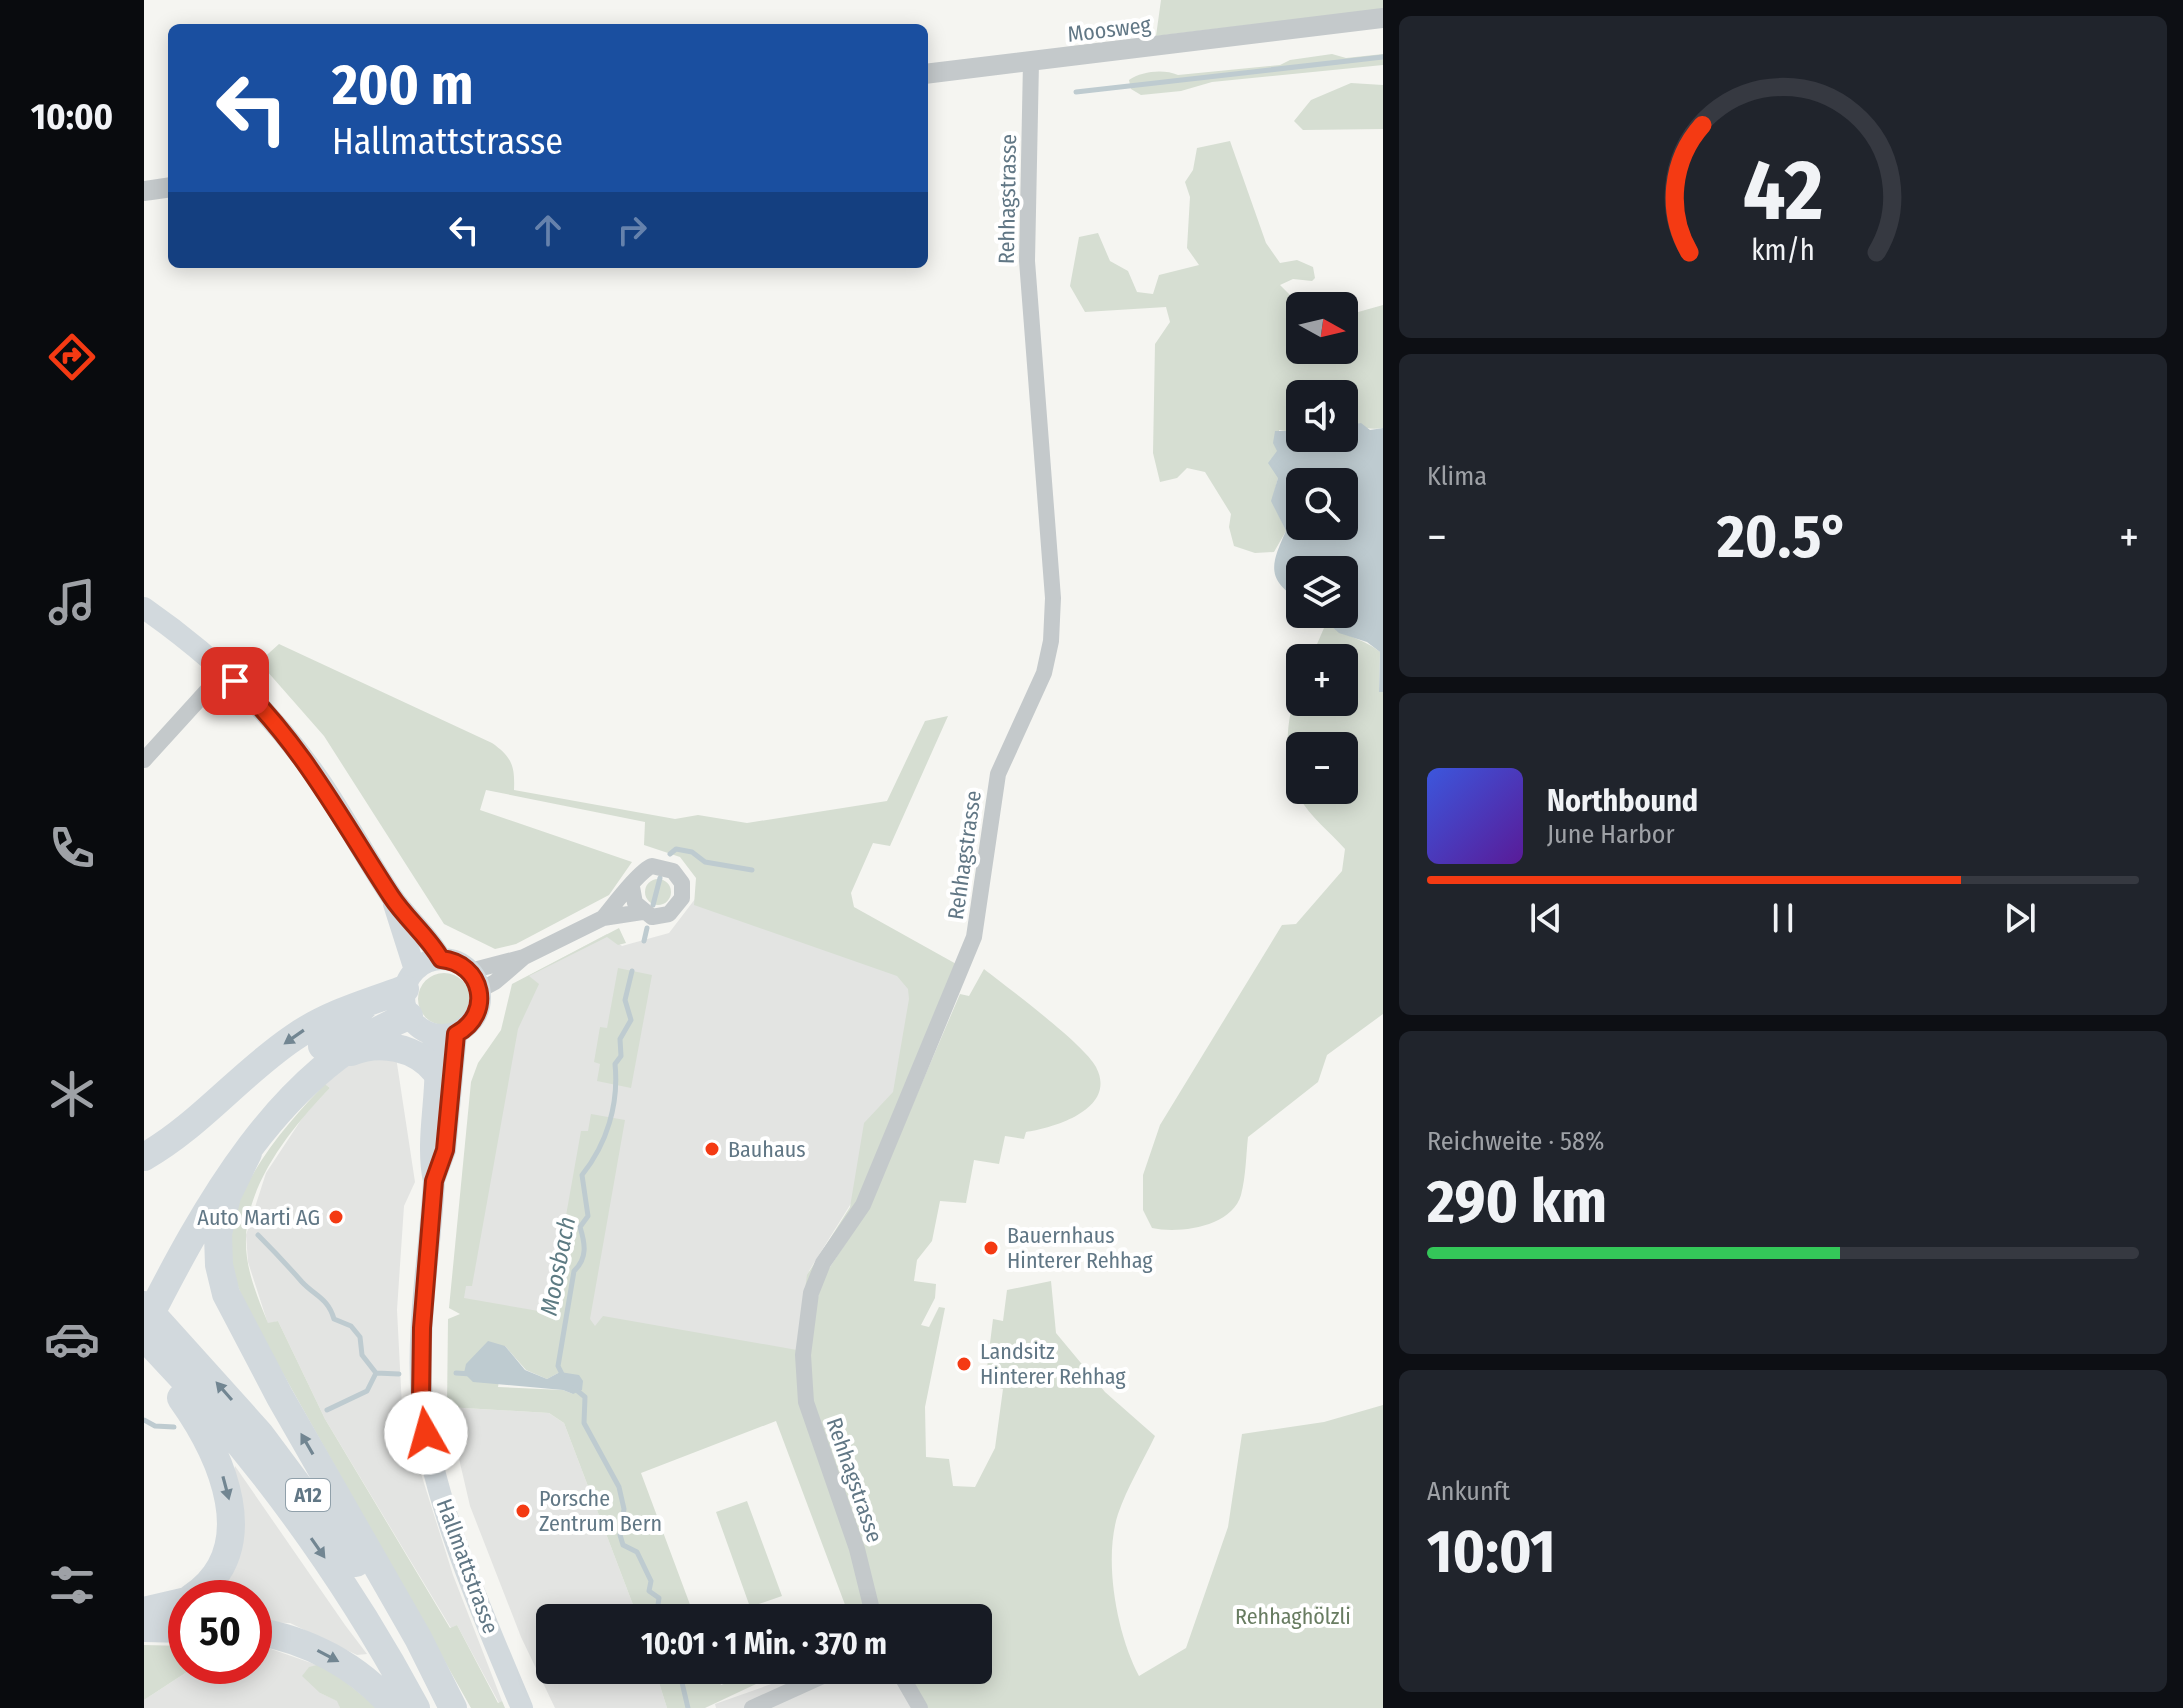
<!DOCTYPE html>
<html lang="de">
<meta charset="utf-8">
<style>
body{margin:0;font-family:"Fira Sans Condensed",sans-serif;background:#20242c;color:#f1f3f6;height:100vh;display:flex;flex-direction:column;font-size:30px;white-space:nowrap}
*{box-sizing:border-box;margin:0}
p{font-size:26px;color:#9ea1a6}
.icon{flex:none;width:44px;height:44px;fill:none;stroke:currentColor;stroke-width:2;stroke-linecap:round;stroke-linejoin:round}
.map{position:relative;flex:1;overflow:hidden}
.details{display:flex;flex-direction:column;gap:16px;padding:16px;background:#0d0f14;width:800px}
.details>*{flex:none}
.top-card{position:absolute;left:24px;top:24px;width:760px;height:244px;border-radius:12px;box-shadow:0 4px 20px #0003;background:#1a4fa0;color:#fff;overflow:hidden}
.needle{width:52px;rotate:98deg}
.controls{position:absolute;left:1142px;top:292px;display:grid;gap:16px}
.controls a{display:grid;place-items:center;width:72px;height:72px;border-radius:12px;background:#171b24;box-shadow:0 4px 20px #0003;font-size:40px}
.speed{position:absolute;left:24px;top:1580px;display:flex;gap:16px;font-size:40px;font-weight:700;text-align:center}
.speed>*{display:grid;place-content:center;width:104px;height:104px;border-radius:50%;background:#171b24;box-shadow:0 4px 20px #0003;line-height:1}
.speed .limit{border:12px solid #d22;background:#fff;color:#111}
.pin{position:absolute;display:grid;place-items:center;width:68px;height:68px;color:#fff;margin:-34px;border-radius:16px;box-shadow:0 4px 12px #0006}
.me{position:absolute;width:88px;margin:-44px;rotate:353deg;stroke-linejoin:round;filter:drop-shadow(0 0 6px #0008)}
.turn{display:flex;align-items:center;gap:28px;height:168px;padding:0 32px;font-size:36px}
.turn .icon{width:104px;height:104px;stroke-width:2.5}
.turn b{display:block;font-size:56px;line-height:68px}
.lanes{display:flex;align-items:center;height:76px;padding:0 32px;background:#0003;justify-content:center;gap:40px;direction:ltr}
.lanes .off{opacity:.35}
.big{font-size:60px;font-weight:700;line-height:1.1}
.details .widget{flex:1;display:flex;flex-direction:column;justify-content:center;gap:12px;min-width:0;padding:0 28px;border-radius:12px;background:#20242c}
.details .dial{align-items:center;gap:0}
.dial svg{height:208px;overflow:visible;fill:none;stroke:#363941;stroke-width:7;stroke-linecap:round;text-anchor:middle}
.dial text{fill:#f1f3f6;stroke:none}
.song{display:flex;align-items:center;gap:24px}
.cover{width:96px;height:96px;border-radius:12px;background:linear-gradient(135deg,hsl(230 70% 55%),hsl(270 70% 35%))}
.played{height:8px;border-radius:4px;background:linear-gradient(90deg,#f43a13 75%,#363941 75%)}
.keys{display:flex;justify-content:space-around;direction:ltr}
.heat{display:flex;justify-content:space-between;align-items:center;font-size:44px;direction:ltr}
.charge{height:12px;border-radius:6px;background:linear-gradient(90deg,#34c759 58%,#363941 0)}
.trip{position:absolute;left:392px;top:1604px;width:456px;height:80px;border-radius:12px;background:#171b24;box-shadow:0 4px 20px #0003;font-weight:700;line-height:80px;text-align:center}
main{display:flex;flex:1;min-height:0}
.tab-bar{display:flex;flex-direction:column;width:144px;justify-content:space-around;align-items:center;background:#090b0e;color:#9ea1a6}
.tab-bar .icon{width:56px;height:56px}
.tab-bar .current{color:#f43a13}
.tab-bar b{font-size:36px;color:#f1f3f6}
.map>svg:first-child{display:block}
.built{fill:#e3e4e2}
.green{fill:#d6ded2;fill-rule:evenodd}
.water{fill:#becbd0;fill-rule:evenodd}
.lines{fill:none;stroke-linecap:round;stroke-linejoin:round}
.stream{stroke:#becbd0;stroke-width:5}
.minor{stroke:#c4c9cb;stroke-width:16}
.tertiary{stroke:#c4c9cb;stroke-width:20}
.secondary{stroke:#d2d9dd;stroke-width:22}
.motorway{stroke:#d2d9dd;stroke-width:28}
.oneway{fill:#728692}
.route-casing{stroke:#9f260c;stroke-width:20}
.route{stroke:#f43a13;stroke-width:14}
.poi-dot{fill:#f43a13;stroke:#fff;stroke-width:3}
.labels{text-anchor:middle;stroke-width:8;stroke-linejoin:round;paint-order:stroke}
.shield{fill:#fff;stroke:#90a0aa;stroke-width:2}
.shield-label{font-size:20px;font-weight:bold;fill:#617785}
.street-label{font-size:22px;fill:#617785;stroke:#fff}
.poi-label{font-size:22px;fill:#617785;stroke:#fff;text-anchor:start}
.park-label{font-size:22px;fill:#687c61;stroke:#fff}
.water-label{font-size:24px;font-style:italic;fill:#5d7b83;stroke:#fff}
</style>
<main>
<nav class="tab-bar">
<b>10:00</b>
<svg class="icon current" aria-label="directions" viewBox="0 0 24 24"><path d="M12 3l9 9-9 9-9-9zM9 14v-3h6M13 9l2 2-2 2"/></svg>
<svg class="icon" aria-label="music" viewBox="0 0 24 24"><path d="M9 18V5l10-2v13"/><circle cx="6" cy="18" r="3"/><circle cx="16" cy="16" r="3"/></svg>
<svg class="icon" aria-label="phone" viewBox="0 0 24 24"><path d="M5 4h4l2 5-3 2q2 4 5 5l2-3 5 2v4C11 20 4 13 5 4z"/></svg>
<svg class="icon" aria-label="climate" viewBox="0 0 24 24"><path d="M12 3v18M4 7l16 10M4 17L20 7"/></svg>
<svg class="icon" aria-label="car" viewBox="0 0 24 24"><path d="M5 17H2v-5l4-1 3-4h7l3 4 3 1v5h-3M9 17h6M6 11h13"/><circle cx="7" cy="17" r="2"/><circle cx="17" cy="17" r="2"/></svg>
<svg class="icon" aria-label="filters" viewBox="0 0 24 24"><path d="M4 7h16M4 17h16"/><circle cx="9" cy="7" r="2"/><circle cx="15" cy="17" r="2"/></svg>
</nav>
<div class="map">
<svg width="1239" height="1708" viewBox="0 0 1239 1708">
<rect width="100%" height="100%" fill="#f5f5f1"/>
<path class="built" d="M 561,886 L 787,973 L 721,1181 L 665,1271 L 653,1359 L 452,1327 L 315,1301 L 373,982 L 463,934 L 478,946 L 525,933 Z
M 252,1057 L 271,1182 L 260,1206 L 253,1310 L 258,1407 L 267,1459 L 273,1461 L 309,1575 L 358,1701 L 355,1703 L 313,1625 L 307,1628 L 181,1419 L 134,1321 L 124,1324 L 104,1262 L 102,1235 L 122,1173 L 161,1114 L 186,1088 L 181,1084 L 211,1060 Z
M 303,1407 L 405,1413 L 420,1423 L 494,1618 L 406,1618 L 406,1670 L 511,1670 L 523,1708 L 411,1708 L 377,1637 L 326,1506 Z
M 91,1466 L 201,1625 L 223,1654 L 213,1655 L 146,1623 L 110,1622 L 110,1598 L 61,1598 Z
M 110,1648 L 127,1649 L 173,1665 L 176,1693 L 194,1701 L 196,1708 L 0,1708 L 0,1700 L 52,1666 L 110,1666 Z
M 667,1670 L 746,1670 L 769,1708 L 572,1708 L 571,1704 Z"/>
<path class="green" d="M 1017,0 L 1239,0 L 1239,9 L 1012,36 Z
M 1188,54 L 1202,58 L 1239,54 L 1239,65 L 1068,82 L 1037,91 L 997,95 L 987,89 L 985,80 C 998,71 1020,69 1034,75 L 1136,65 L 1146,60 Z
M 1207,83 L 1239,85 L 1239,129 L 1159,130 L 1150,121 L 1167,100 Z
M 1086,141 L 1122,243 L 1136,263 L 1153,260 L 1169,267 L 1171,278 L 1168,281 L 1149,279 L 1136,285 L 1154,303 L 1164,306 L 1156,306 L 1156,350 L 1200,350 L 1200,316 L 1239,305 L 1239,428 C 1213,432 1200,419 1200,394 L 1156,394 L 1156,417 L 1142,431 L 1135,430 L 1134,478 L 1128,501 L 1142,531 L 1130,552 L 1111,553 L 1090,546 L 1085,527 L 1087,514 L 1061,472 L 1043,468 L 1033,478 L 1016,482 L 1009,453 L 1011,344 L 1026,322 L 1022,307 L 941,312 L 926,286 L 935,237 L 954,233 L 966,261 L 984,271 L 993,292 L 1009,294 L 1015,275 L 1055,265 L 1043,248 L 1046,197 L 1041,182 L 1049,170 L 1053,148 Z
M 1183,621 C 1199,637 1219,638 1236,652 L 1235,691 L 1239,692 L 1239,1014 L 1183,1055 L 1174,1082 L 1104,1137 C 1102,1155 1102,1176 1097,1195 C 1088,1227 1035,1234 1008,1228 L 999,1210 L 999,1175 L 1016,1125 L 1138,925 L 1152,924 L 1198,871 L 1201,849 C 1187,833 1165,816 1156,798 C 1138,764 1141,716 1156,683 L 1156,702 L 1200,702 L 1200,658 L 1167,658 ZM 1156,746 L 1200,746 L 1200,790 L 1156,790 Z
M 135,644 L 348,743 C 368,757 371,766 370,790 L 531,819 L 554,815 L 603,823 L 743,801 L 781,721 L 804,716 L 746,846 L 729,843 L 707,893 L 710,907 L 814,965 L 713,1205 L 671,1268 L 660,1414 L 702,1531 L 726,1618 L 706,1618 L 632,1421 L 497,1473 L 551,1618 L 494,1618 L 420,1423 L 405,1413 L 303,1407 L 304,1319 L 316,1314 L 305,1308 L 327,1082 L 334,1063 L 357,1030 L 368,984 L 475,928 L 482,943 L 474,945 L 463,937 L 385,976 L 395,984 L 374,1029 L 328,1286 L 322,1286 L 320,1298 L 412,1314 L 414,1302 L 407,1300 L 437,1131 L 444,1131 L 447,1114 L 481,1120 L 446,1319 L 451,1326 L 459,1316 L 653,1350 L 663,1275 L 706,1207 L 720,1123 L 749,1092 L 765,999 L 764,989 L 753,976 L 550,905 L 552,878 L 536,857 L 500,845 L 501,822 L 342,790 L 336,810 L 488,862 L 465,895 L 372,944 L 351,949 L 300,924 L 180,736 L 115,662 ZM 361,1346 L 382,1370 L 403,1379 L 416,1372 L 429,1394 L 419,1390 L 354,1387 Z
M501 892a13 13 0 1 1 26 0a13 13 0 1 1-26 0Z
M 474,968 L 508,975 L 487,1088 L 453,1081 L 456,1064 L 450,1062 L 456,1027 L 463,1028 Z
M 840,969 C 864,988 940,1044 952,1067 C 974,1109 910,1128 882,1132 L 880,1139 L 861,1136 L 855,1164 L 830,1160 L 822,1203 L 796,1201 L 788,1241 L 773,1260 L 770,1281 L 792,1284 L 791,1298 L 777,1325 L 785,1327 L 795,1307 L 801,1308 L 781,1407 L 782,1457 L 805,1459 L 809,1486 L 831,1487 L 851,1448 L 859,1389 L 841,1384 L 849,1319 L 859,1321 L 863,1290 L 907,1281 L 912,1333 L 961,1392 L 1011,1436 C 999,1461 983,1488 974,1514 C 959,1560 973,1635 995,1676 L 1042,1648 L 1084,1527 L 1098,1434 L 1180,1422 L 1239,1405 L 1239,1708 L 784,1708 L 761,1670 L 834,1670 L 834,1618 L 737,1618 L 665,1405 L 668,1325 L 678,1279 L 723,1211 L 816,994 L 825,996 Z
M274 999a26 26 0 1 1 52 0a26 26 0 1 1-52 0Z
M 181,1084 L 186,1088 C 149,1126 103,1182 102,1239 C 101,1268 113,1296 124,1323 L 134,1321 L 181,1419 L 306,1628 L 313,1625 L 354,1703 L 358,1701 L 361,1708 L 327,1708 L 119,1338 C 105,1310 88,1283 86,1252 C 82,1192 142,1124 181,1084 Z
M 603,1501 L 638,1596 L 606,1607 L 572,1512 Z
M 0,1645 L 42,1646 L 42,1666 L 52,1666 L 0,1700 Z
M 173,1665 L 188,1671 L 234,1708 L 196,1708 L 193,1701 L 176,1693 L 158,1676 L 165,1667 Z
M 511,1670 L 570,1670 L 577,1685 L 618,1670 L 632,1670 L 633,1674 L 561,1708 L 523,1708 Z"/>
<path class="water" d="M 1200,411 L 1211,424 L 1217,423 L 1226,430 L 1239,428 L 1239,692 L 1235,692 L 1236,652 L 1223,642 L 1195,633 L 1174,614 L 1200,614 L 1200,570 L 1156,570 L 1156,600 C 1120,580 1128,562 1142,531 L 1127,501 L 1134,478 L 1124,463 L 1133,451 L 1129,443 L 1131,431 L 1142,431 L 1156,417 L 1156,438 L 1200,438 ZM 1156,482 L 1200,482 L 1200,526 L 1156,526 Z
M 344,1341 L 361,1346 L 381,1370 L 403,1379 L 416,1372 L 435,1375 L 439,1381 L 438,1390 L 429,1394 L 419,1390 L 329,1382 L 320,1373 L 322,1364 Z"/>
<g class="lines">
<path class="stream" d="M 932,92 L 1239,57
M 526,854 L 532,849 L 548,852 L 561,862 L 608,870
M 509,905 L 516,878
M 500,941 L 503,928
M 114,1235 C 129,1250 144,1266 158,1282 C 171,1296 184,1298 190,1319 L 207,1326 L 216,1337 L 218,1355 L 232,1373 L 255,1374
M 312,1373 L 327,1374
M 419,1376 L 414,1366 L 430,1271 C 444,1258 441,1243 436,1227 L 444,1216 L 438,1175 C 463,1144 475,1104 471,1064 L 477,1056 L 476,1039 L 487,1020 L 481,1000 L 488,971
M 430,1388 L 441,1397 L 440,1423 L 475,1487 L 480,1509 L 476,1535 L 479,1545 L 493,1552 L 507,1581 L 505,1591 L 515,1598 L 512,1618
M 183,1410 L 223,1391 L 232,1373
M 0,1420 L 11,1426 L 30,1427
M 535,1670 L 544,1708"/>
<path class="minor" d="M 0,760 L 80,672
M 459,918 C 469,906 495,871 508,866 L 529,871 L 538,883 L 538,898 L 525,914 L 508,917 L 491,903 L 488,887
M 326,971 L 380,957 L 459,918 L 498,912
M 336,990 L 351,982 L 379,958
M 730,1618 L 713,1549 L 662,1402 L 659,1355 L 667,1293 L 679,1263 L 719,1205 L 830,937 L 854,774 L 900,673 L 907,641 L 909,598 L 883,261 L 887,62
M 754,1670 L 776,1708
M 608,1708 L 692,1670"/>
<path class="tertiary" d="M 780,74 L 1239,18
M 0,191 L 28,187"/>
<path class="secondary" d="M 0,608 C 69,656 129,713 177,783 C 202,820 223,860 248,897 C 263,919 284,935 297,959
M 250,904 L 271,970
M260 997a38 38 0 1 1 76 0a38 38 0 1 1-76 0Z
M 288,1035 C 299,1083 280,1133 290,1181 C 286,1254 272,1328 278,1401 C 285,1495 341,1620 378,1708
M 290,1180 L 301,1150 L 312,1034"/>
<path class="motorway" d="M 178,1046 L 221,1005
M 207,1052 C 236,1040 272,1047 292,1072
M 104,1153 L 83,1196 L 74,1234 L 75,1265 L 82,1294 L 136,1397 L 274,1638 L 309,1708
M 0,1157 C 56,1125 96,1074 149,1038 C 183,1014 222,1003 261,989
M 0,1305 L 116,1434 L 212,1563
M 0,1327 C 60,1209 136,1067 265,1016
M 0,1337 C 108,1448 199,1572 272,1708
M 37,1398 C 77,1454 121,1549 47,1598
M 0,1611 L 42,1601
M 0,1628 L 42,1629
M 110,1631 C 164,1639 215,1667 250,1708"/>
</g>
<defs><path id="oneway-solid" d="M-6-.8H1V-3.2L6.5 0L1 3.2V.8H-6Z" transform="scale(2)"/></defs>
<g class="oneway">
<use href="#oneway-solid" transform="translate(150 1037) rotate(145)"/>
<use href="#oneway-solid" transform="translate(80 1391) rotate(-131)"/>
<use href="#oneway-solid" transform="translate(163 1444) rotate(-120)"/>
<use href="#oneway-solid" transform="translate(82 1488) rotate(75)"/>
<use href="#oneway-solid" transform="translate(174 1548) rotate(55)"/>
<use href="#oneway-solid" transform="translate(184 1656) rotate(28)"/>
</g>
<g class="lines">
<defs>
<path id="route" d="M 91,681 C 157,743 198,821 247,896 C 262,919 283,935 297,959 C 339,963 350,1014 312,1034 L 301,1150 L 290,1181 L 278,1328 L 277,1400 L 282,1433"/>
</defs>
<use href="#route" class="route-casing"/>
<use href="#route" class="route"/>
</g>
<g class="poi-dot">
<circle cx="568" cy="1149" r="8"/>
<circle cx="192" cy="1217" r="8"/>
<circle cx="847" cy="1248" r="8"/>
<circle cx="820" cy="1364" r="8"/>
<circle cx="379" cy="1511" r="8"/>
</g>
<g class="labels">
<rect class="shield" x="142" y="1479" width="44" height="32" rx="6"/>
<g class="shield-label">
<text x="164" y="1502">A12</text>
</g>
<g class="street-label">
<text transform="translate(965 29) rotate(-7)" y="8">Moosweg</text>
<text transform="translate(863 199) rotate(-89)" y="8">Rehhagstrasse</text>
<text transform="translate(820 855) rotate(-82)" y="8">Rehhagstrasse</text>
<text transform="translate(711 1480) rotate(71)" y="8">Rehhagstrasse</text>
<text transform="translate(324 1566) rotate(70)" y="8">Hallmattstrasse</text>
</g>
<g class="poi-label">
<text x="584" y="1157">Bauhaus</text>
<text x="176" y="1225" text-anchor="end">Auto Marti AG</text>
<text x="863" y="1243">Bauernhaus<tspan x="863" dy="25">Hinterer Rehhag</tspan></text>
<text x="836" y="1359">Landsitz<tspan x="836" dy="25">Hinterer Rehhag</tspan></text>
<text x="395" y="1506">Porsche<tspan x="395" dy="25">Zentrum Bern</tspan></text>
</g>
<g class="park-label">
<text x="1149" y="1624">Rehhaghölzli</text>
</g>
<g class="water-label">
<text transform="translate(414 1266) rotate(-79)" y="8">Moosbach</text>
</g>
</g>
</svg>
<div class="controls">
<a><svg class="needle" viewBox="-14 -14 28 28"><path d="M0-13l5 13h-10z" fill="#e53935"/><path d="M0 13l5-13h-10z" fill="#9ea1a6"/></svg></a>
<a><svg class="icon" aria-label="sound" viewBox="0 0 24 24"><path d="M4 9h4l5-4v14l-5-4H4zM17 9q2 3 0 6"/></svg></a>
<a><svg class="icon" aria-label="search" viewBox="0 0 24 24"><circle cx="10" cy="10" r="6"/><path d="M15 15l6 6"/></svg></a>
<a><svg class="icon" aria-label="layers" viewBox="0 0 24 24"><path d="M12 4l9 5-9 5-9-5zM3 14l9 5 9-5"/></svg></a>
<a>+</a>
<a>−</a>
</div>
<div class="speed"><div class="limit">50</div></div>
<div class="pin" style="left:91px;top:681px;background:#d93025"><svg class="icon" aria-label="arrive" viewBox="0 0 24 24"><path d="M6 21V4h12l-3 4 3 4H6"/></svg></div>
<svg class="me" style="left:282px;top:1433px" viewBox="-20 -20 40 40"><circle r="19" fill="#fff"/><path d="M0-13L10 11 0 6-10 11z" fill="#f43a13"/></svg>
<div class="trip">10:01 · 1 Min. · 370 m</div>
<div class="top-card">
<div class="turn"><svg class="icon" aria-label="left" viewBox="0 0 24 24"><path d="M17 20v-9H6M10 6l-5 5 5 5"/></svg><div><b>200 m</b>Hallmattstrasse</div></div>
<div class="lanes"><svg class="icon" aria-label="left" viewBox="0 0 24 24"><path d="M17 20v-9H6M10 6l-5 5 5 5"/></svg><svg class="icon off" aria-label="ahead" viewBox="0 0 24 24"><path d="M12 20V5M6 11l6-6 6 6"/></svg><svg class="icon off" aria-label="right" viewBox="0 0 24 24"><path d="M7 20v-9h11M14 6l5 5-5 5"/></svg></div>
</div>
</div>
<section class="details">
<div class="widget dial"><svg viewBox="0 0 100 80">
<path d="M14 69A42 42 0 1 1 86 69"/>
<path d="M14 69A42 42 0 0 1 19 20" stroke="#f43a13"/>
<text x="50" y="56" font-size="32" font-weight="700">42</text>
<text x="50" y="72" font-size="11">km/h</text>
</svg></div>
<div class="widget"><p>Klima</p>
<div class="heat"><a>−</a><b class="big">20.5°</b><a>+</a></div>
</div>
<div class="widget">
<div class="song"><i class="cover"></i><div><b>Northbound</b><p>June Harbor</p></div></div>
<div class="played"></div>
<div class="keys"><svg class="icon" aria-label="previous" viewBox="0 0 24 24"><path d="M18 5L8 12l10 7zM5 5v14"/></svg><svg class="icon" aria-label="pause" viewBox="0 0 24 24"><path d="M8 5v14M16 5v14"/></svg><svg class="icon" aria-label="next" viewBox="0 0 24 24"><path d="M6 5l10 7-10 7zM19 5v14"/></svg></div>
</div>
<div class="widget"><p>Reichweite · 58%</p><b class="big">290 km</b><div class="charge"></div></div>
<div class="widget"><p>Ankunft</p><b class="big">10:01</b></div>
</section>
</main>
